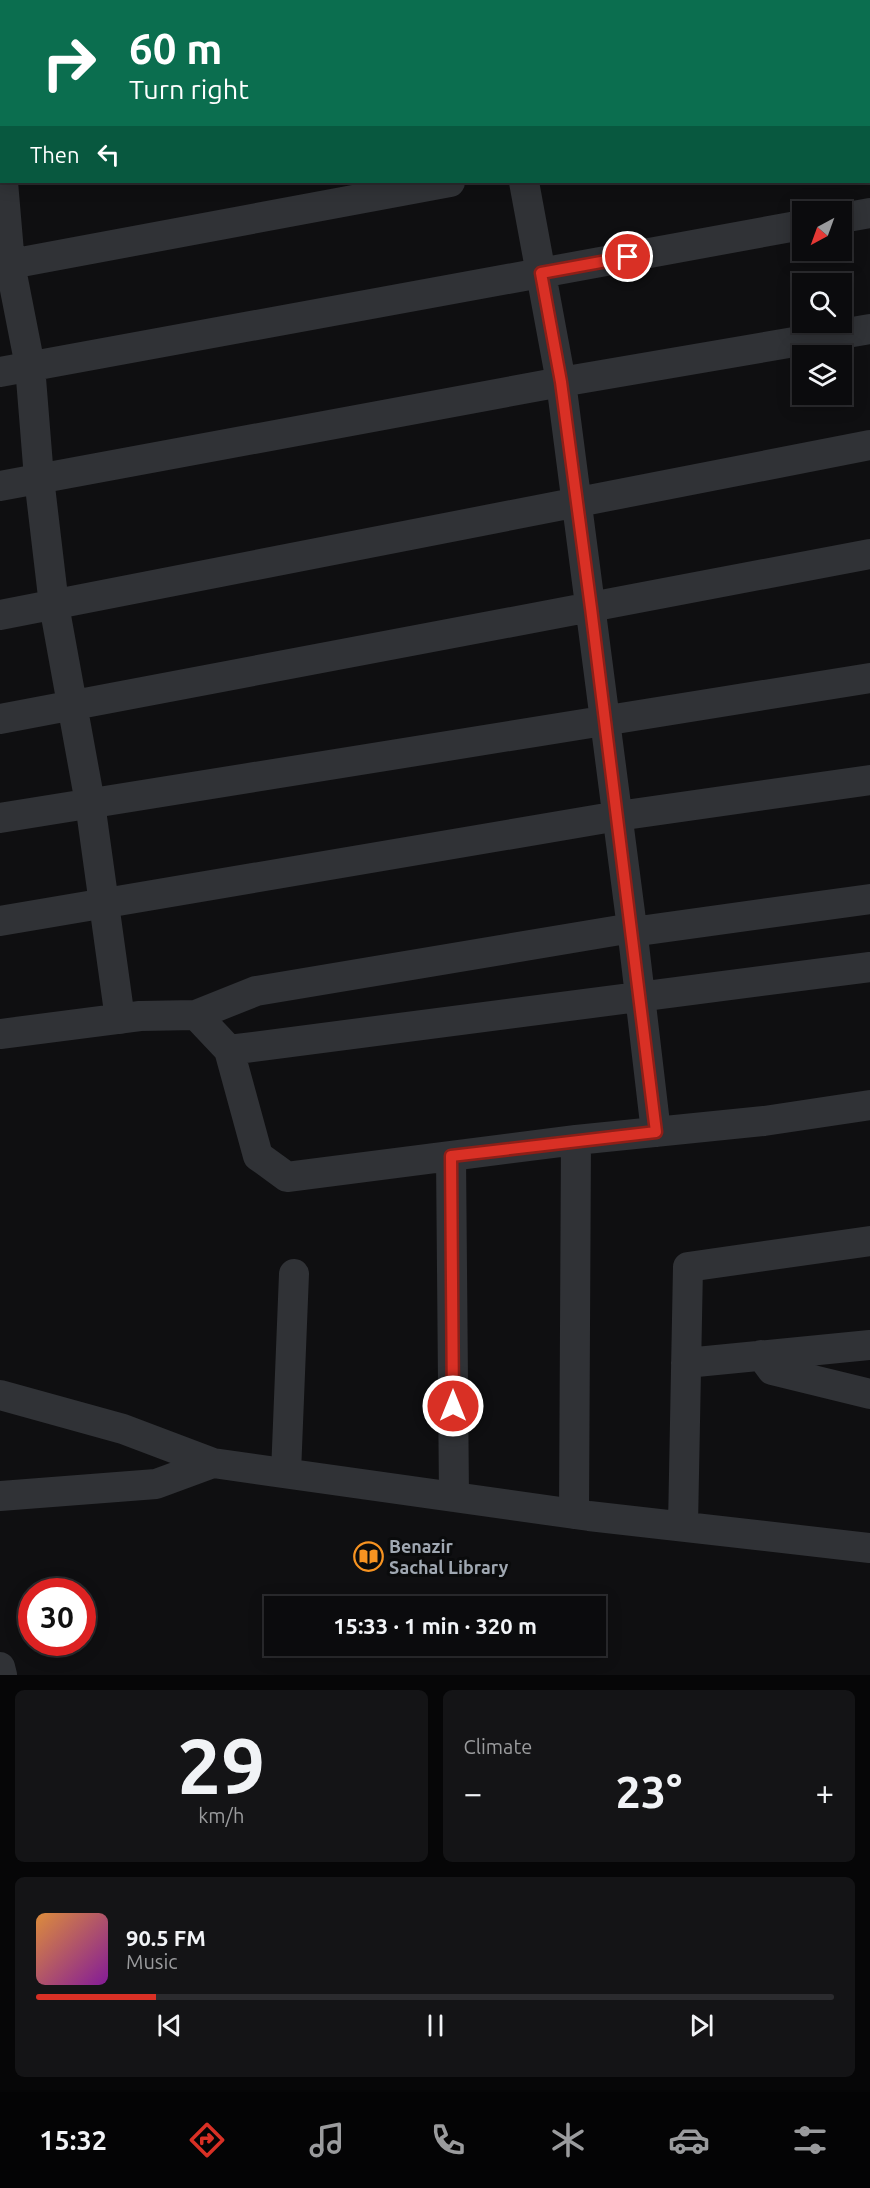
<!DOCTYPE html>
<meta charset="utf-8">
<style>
body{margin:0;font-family:Ubuntu,sans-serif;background:#141416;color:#f1f3f6;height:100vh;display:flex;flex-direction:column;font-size:22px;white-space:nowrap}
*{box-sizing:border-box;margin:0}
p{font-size:20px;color:#9a9b9d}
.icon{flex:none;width:33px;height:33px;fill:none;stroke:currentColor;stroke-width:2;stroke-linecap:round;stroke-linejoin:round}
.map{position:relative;height:1675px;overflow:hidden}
.side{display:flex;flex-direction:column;gap:15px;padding:15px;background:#060607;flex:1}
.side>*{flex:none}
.banner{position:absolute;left:0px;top:0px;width:870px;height:183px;box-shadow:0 3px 15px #0003,0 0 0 2px #2b2b2e;background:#0b6e4f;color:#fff;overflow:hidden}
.needle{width:39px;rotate:221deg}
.tools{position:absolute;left:792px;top:201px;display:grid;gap:12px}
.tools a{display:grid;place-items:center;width:60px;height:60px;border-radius:0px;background:#0b0b0d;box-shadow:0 3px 15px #0003,0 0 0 2px #2b2b2e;font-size:30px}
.speed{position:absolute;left:18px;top:1578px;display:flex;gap:12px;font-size:30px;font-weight:700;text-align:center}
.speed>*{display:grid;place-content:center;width:78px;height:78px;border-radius:50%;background:#0b0b0d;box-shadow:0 3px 15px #0003,0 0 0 2px #2b2b2e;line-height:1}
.speed .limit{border:9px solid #d22;background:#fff;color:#111}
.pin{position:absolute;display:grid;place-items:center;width:51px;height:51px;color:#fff;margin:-26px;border:3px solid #fff;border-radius:50%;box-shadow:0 2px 6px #0007}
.me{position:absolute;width:66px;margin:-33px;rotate:0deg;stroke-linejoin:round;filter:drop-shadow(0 0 4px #0008)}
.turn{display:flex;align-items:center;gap:21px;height:126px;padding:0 30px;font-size:27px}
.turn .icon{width:78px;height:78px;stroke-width:2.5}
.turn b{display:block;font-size:42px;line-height:51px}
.then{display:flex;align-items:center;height:57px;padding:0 30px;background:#0003;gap:12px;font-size:22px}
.big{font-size:45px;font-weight:700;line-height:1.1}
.side .widget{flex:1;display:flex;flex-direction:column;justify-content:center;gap:9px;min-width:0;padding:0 21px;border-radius:9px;background:#141416}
.side .dial{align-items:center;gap:0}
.dial b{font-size:78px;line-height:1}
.song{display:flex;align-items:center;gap:18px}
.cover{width:72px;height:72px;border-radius:9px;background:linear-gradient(135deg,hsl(30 70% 55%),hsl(290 70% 35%))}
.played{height:6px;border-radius:3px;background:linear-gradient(90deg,#d93025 15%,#2b2b2e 15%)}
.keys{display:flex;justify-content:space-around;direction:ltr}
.heat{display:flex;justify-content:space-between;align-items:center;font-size:33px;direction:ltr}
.side .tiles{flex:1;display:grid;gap:15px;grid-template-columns:1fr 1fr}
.widget:last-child{grid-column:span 2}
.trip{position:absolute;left:264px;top:1596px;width:342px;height:60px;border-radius:0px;background:#0b0b0d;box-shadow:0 3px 15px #0003,0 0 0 2px #2b2b2e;font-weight:700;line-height:60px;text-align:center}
.dock{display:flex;height:96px;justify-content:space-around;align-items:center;background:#040405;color:#9a9b9d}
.dock .icon{width:42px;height:42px}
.dock .selected{color:#d93025}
.dock b{font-size:27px;color:#f1f3f6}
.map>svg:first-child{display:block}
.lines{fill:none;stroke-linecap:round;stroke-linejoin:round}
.minor{stroke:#303236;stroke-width:30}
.tertiary{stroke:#303236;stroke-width:33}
.route-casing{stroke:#8d1f18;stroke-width:15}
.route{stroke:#d93025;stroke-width:10}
.labels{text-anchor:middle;stroke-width:6;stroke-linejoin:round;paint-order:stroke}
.poi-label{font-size:18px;font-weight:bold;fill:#a0a8b2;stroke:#0a0b0c;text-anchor:start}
</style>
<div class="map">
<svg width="870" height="1675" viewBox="0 0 870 1675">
<rect width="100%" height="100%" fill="#0f0f11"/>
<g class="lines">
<path class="minor" d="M 868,103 L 870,103
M 3,182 L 10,264 L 30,366 L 39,478 L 54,605 L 90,803 L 120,1019
M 524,182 L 561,382 L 632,928 L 656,1132
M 842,218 L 870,213
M 0,266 L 450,182
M 0,372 L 802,225
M 0,486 L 561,382 L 870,329
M 0,615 L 870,445
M 0,719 L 870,554
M 0,818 L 870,678
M 0,921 L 618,816 L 870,780
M 632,932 L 870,899
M 196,1015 L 256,991 L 632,928
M 0,1034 L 140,1016 L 196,1015 L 229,1050 L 258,1156 L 287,1177 L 576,1140 L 764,1121 L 870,1105
M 229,1050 L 870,967
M 451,1156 L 454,1497
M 761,1355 L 772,1370 L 870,1394
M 686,1363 L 870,1345
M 0,1395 L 123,1429 L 213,1463 L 589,1516 L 870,1548
M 286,1473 L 294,1274
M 0,1496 L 156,1484 L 213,1463
M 574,1514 L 576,1140
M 683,1526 L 688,1267 L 870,1241
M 0,1667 L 2,1675"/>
<path class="tertiary" d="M 778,2 L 788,0
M 0,141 L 2,141"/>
</g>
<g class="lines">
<defs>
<path id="route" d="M 453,1406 L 451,1156 L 656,1132 L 591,608 L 561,382 L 541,273 L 628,257"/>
</defs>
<use href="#route" class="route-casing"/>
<use href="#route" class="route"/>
</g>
<defs>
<symbol id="library-ring" viewBox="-11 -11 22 22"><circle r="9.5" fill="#0a0b0c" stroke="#f79321" stroke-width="1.5"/><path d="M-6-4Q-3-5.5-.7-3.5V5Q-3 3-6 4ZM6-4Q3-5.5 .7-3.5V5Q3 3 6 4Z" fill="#f79321"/></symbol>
</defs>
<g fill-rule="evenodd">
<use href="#library-ring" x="352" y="1540" width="33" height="33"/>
</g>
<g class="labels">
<g class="poi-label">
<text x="389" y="1553">Benazir<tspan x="389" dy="21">Sachal Library</tspan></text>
</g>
</g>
</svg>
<div class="tools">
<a><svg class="needle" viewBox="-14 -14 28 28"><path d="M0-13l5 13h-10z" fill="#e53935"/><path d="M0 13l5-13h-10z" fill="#9a9b9d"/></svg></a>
<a><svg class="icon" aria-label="search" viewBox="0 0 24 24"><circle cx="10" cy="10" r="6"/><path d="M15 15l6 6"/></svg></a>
<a><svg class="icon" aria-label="layers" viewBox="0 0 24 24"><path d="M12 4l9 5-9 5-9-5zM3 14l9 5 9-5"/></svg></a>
</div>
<div class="speed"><div class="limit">30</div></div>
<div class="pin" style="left:628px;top:257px;background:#d93025"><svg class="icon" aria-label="arrive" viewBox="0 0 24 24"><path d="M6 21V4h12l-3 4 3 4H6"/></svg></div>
<svg class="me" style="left:453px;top:1406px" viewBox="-20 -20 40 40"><circle r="17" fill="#d93025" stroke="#fff" stroke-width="3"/><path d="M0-11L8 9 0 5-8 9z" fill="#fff"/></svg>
<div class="trip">15:33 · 1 min · 320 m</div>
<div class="banner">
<div class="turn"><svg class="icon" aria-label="right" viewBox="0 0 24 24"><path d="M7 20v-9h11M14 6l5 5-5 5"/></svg><div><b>60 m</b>Turn right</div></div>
<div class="then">Then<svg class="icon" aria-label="left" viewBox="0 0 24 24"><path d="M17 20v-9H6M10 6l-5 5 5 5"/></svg></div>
</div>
</div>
<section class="side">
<div class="tiles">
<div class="widget dial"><b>29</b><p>km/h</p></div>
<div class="widget"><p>Climate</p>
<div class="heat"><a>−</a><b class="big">23°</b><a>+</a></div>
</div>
<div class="widget">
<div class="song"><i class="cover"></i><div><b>90.5 FM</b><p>Music</p></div></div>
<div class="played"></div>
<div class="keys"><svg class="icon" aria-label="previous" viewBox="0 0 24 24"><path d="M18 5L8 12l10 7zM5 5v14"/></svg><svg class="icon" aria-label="pause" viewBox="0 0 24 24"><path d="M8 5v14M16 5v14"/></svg><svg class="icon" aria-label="next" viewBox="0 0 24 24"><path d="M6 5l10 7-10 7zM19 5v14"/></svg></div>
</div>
</div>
</section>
<nav class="dock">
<b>15:32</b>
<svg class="icon selected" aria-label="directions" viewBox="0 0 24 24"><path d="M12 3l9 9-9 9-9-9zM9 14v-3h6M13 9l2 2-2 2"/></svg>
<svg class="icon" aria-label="music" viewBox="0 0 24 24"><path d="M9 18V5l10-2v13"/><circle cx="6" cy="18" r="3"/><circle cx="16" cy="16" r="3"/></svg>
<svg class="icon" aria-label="phone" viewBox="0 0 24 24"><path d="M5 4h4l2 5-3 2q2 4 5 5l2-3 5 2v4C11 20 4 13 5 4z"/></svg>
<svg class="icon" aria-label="climate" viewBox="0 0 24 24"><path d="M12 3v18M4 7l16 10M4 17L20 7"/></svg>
<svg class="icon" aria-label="car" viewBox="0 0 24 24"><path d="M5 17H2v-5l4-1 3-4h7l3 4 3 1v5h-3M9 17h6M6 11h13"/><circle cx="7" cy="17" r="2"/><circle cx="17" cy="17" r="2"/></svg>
<svg class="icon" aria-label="filters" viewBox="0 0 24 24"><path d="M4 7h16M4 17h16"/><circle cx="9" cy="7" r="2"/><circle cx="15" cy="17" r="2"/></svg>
</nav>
